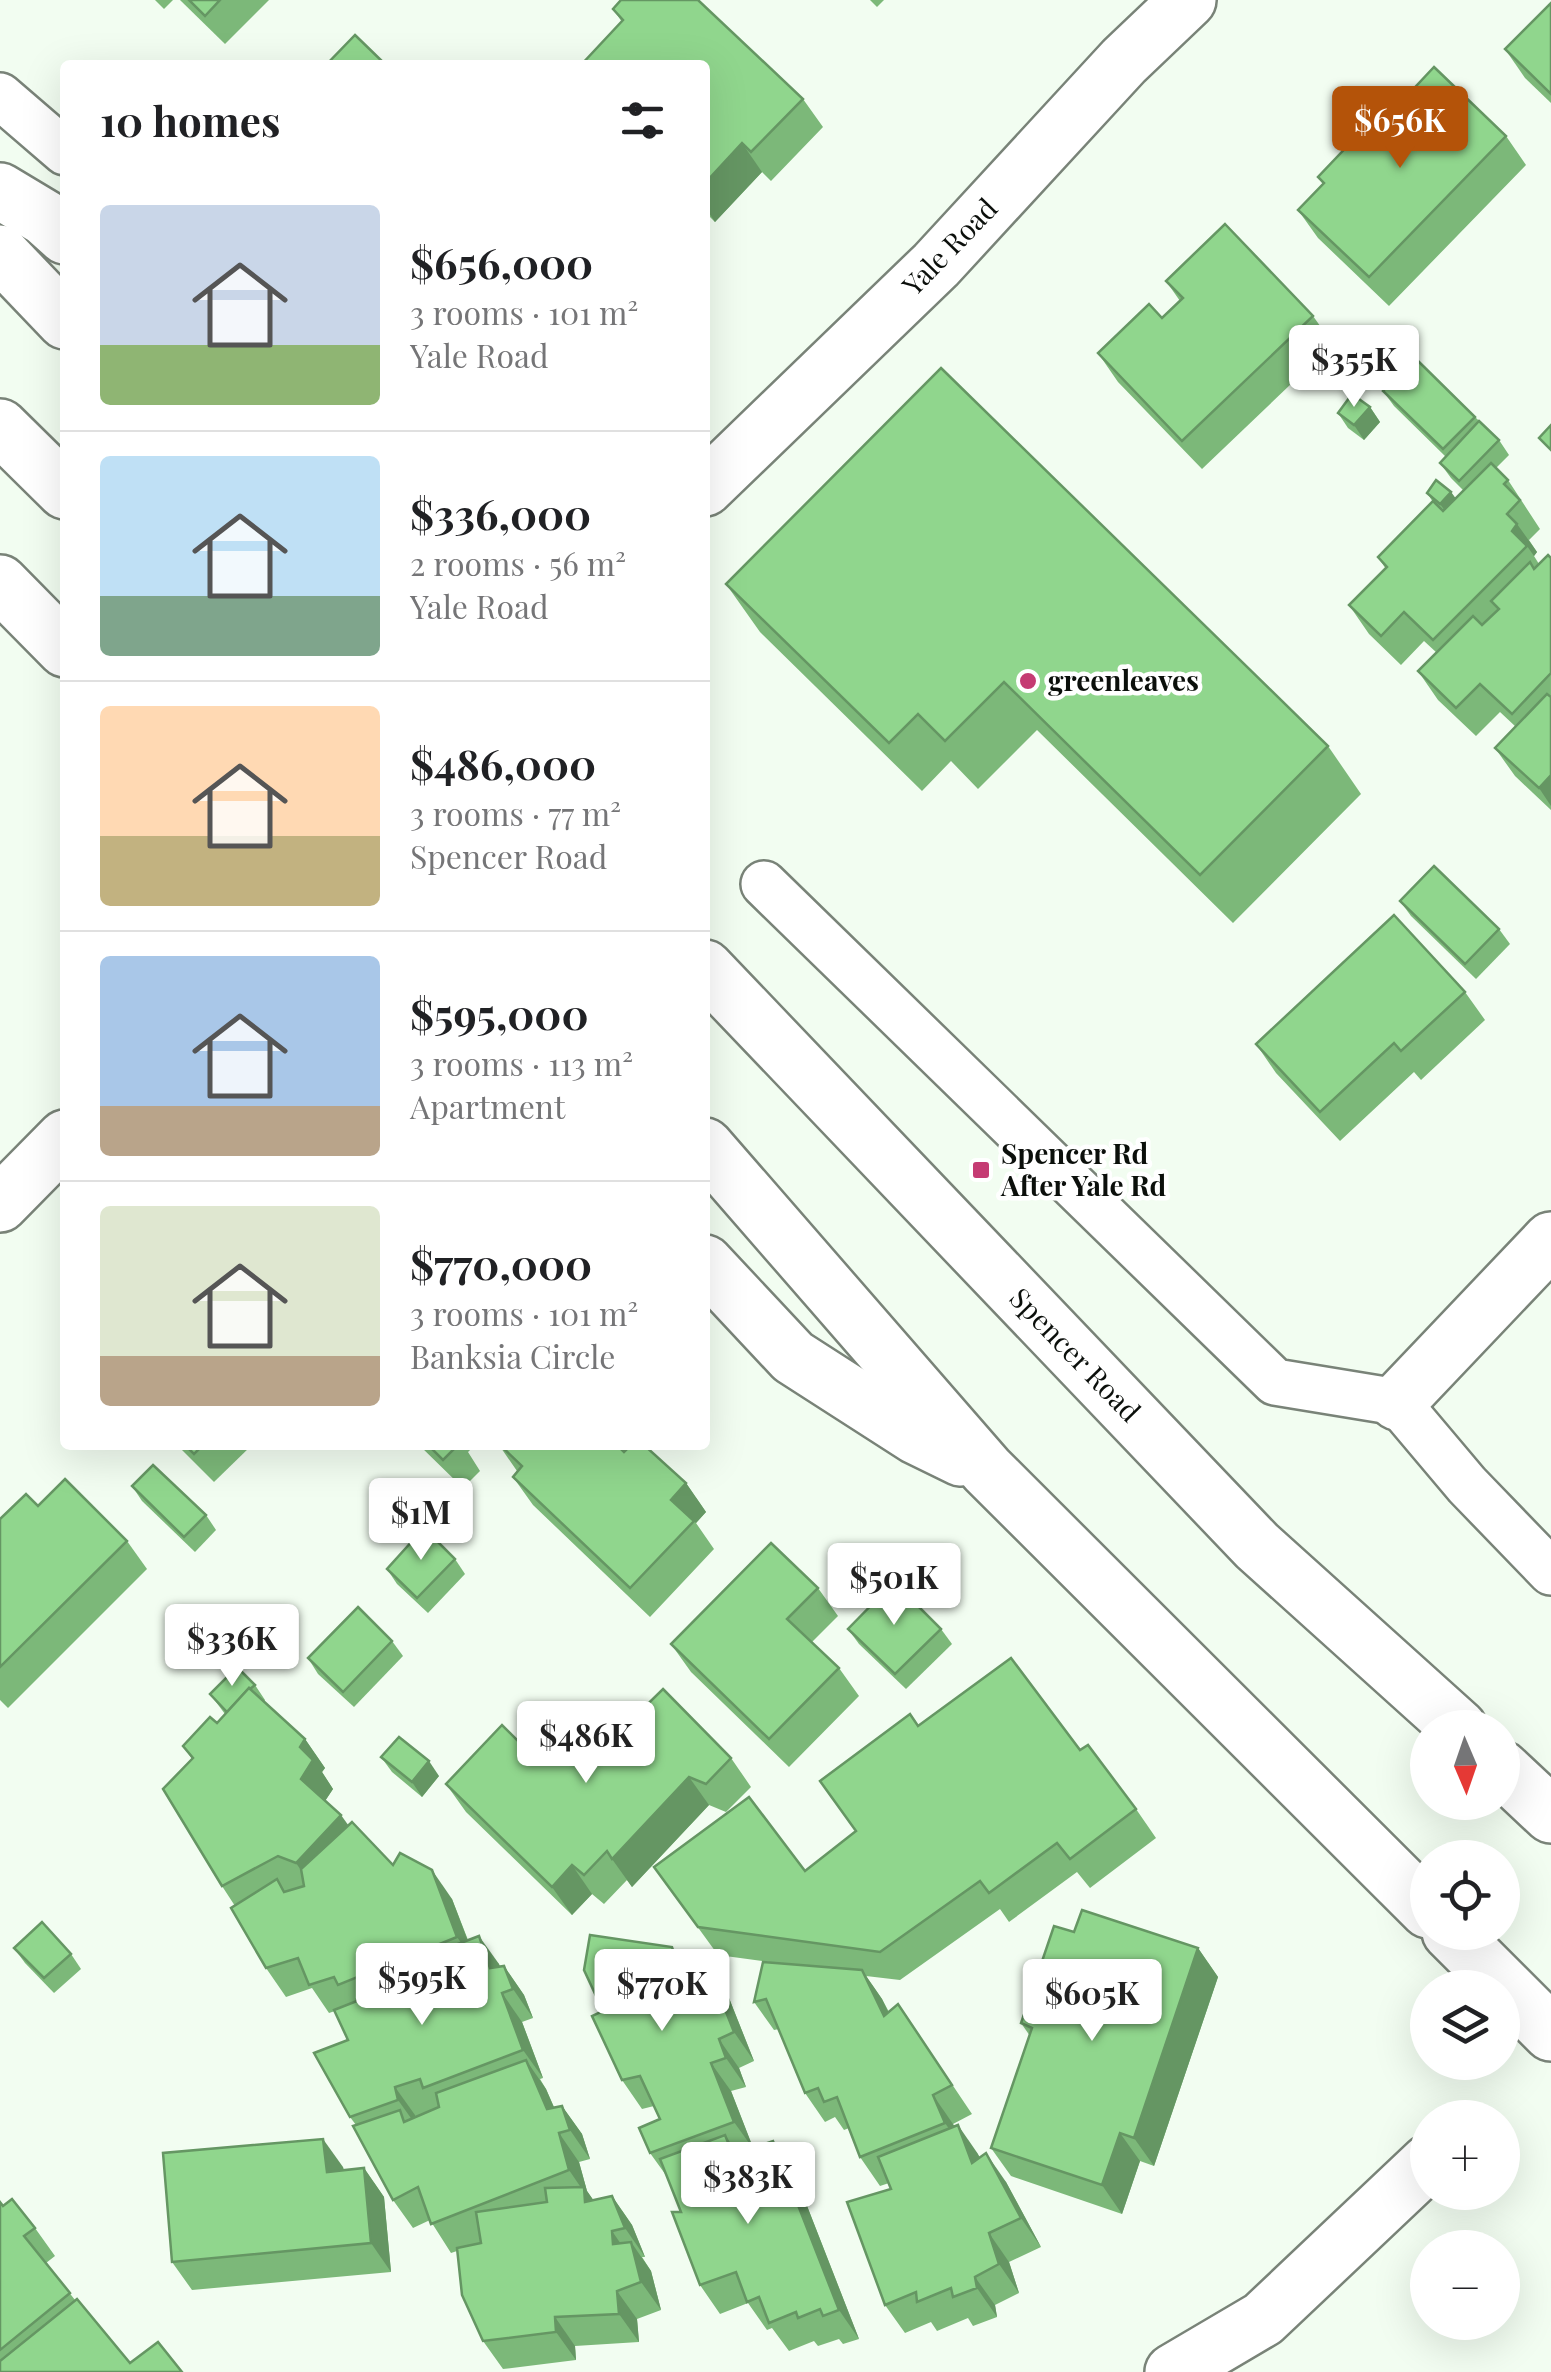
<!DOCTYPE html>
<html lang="en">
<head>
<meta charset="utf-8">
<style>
  :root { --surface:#fff; --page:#f2f2f2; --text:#202124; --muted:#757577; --line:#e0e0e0; --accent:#b45309 }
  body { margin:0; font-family:"Playfair Display",serif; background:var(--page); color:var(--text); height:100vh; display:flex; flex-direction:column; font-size:38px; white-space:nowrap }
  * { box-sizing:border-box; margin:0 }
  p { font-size:32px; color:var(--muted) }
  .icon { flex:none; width:55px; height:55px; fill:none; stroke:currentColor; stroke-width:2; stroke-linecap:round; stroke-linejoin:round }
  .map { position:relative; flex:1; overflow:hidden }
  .side { position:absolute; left:60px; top:60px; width:650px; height:1390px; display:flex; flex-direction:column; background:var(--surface); border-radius:10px; box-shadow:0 10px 40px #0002 }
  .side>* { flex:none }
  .needle { width:65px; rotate:178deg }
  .tools { position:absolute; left:1410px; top:1710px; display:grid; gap:20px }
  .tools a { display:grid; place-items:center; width:110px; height:110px; border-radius:50%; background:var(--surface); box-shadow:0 10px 40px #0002; font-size:50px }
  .price { position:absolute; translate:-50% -85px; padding:0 22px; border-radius:10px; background:#fff; color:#222; font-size:32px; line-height:65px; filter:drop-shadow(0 2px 5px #0008) }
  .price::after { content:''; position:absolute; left:50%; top:60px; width:30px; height:22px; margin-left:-15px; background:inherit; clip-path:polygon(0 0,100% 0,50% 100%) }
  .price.active { background:var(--accent); color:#fff }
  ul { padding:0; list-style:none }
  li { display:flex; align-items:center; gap:30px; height:250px; padding:0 40px }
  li+li { border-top:2px solid var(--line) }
  li span { display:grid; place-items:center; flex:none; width:280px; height:200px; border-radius:10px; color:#555 }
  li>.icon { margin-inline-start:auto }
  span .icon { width:120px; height:120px; fill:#fffc; stroke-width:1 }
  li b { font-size:42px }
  h2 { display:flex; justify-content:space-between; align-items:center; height:120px; padding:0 40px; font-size:42px }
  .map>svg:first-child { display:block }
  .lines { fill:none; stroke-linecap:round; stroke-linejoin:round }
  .lane-casing { stroke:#798378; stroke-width:50 }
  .street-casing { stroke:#798378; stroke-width:60 }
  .primary-casing { stroke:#798378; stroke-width:60 }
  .lane { stroke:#fff; stroke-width:45 }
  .street { stroke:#fff; stroke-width:55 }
  .primary { stroke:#fff; stroke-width:55 }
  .wall { fill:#7cb879 }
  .shaded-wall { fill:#659663 }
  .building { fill:#90d68d; stroke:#659663; stroke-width:2.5 }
  .poi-dot { fill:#c53b73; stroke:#fff; stroke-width:4 }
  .labels { text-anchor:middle; stroke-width:9; stroke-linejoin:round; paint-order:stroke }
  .street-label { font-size:28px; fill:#0b0f0b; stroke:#fff }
  .poi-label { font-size:28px; font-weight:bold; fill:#0b0f0b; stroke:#fff; text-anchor:start }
</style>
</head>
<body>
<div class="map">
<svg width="1551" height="2372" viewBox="0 0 1551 2372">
  <rect width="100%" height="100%" fill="#f2fdf1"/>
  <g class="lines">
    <!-- lane casing -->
    <g class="lane-casing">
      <g id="lane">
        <path d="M0,96L65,152"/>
        <path d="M764,884L1275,1382L1397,1402L1467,1485L1551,1572"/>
      </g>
    </g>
    <!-- street casing -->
    <g class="street-casing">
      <g id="street">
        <path d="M0,583L65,649"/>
        <path d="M1397,1402L1551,1240"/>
        <path d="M1173,2372L1263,2319L1428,2163"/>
      </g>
    </g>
    <!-- primary casing -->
    <g class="primary-casing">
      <g id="primary">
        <path d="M0,191L45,218L65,236"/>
        <path d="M0,253L65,321"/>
        <path d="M0,427L65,491"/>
        <path d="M705,488L936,265L1124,61L1188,0"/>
        <path d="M705,968L1257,1546L1459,1728"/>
        <path d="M705,1146L987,1470L1428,1910"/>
        <path d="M0,1204L65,1138"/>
        <path d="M705,1263L793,1357L916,1436L961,1458"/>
        <path d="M1502,1769L1551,1815"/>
        <path d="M1450,1932L1551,2033"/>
      </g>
    </g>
    <!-- lane -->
    <use href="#lane" class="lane"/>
    <!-- street -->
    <use href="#street" class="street"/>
    <!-- primary -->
    <use href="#primary" class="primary"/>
  </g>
  <!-- wall -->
  <g class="wall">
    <path d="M155,0H173L164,9Z"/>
    <path d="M180,0H269L225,44Z"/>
    <path d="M870,0H884L877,7Z"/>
    <path d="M1551,3V103L1525,78L1505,49Z"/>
    <path d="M613,9L803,99L823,127L771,181L762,172L715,222L705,212V65L622,22Z"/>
    <path d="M1387,117L1506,136L1526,165L1389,306L1318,238L1298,210L1323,184L1318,177Z"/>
    <path d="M1166,281L1313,316L1333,344L1202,469L1118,382L1098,353L1162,318L1180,301Z"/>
    <path d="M1383,391L1475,417L1499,440L1509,455L1496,468L1508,480L1540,529L1529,540L1537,552L1534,556L1539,564L1551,558V810L1515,776L1495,748L1516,727L1500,712L1476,736L1438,700L1418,671L1437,653L1424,641L1401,665L1369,634L1349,605L1386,569L1378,557L1433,502L1427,493L1451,492L1455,498L1463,490L1451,478L1440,463L1446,457L1394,406Z"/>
    <path d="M1370,407L1380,422L1364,440L1348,428L1338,413Z"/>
    <path d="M726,584L1328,746L1361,794L1233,923L1037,730L978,789L951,761L922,791L760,632Z"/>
    <path d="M1400,901L1499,929L1510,944L1476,979L1411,916Z"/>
    <path d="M1465,992L1485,1020L1421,1080L1414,1072L1340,1141L1276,1073L1256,1044Z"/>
    <path d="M177,1445H252L214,1482Z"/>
    <path d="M419,1445H475L468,1452L480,1471L463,1488Z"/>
    <path d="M499,1445L624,1452L686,1483L706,1512L696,1523L714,1549L650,1617L533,1505L513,1477L517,1471Z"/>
    <path d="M132,1486L206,1515L216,1530L195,1552L142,1501Z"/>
    <path d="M38,1506L127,1541L147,1569L8,1708L0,1700V1519Z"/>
    <path d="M455,1559L465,1574L428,1613L397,1584L387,1569Z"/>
    <path d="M818,1588L838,1616L812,1642L839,1668L859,1696L789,1767L691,1672L671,1644Z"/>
    <path d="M848,1629H941L952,1644L906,1689L859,1644Z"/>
    <path d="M392,1641L403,1656L354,1707L318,1674L308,1658Z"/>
    <path d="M255,1685L265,1700L264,1702L305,1739L325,1768L322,1772L333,1789L325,1801L348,1826L393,1865L452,1899L468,1940L499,1964L500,1967L504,1966L524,1995L533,2018L522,2022L543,2078L540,2079L546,2089L554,2107L562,2106L582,2134L590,2159L579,2162L587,2191L593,2200L612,2196L632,2225L645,2257H642L651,2271L661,2310L637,2319L639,2342L575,2346L576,2360L503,2369L483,2341L457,2251L451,2253L430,2220L413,2228L393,2200L356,2125L350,2117L348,2040L335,2011L329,2013L312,1988L286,1997L266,1968L235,1906L222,1886L192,1759L183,1746L217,1723L225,1714L210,1694Z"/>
    <path d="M918,1726L1080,1750L1136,1809L1156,1838L1090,1888L1077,1872L1009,1922L1000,1909L900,1980L866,1976L882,1999L889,2012L898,2004L972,2114L953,2124L955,2127L980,2157L1006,2182L1041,2247L1009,2262L1019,2293L995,2305L997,2317L973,2326L968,2318L937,2331L931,2322L905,2333L885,2305L891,2189L889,2183L880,2186L860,2157L849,2128L844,2130L835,2117L825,2122L805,2093L779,2029L774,2030L754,2002L777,1963L718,1955L654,1867L805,1871L856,1831Z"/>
    <path d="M610,1741L731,1758L751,1787L726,1812L709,1805L632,1887L627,1880L604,1904L592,1894L572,1915L466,1812L446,1784L531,1754H559Z"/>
    <path d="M381,1757L439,1776L422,1797L392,1772Z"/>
    <path d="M1074,1932L1198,1948L1218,1977L1154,2166L1140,2161L1122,2214L1011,2176L991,2148L1030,2036L1021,2023Z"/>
    <path d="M14,1948L71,1954L81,1969L54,1993L25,1963Z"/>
    <path d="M685,1967L725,1988L754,2061L739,2068L746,2087L731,2091L753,2148L793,2170L859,2339L843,2344L839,2339L818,2346L814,2341L789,2351L772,2328L767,2330L748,2303L720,2314L700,2285L681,2212L668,2178L650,2153L660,2119L654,2106L642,2109L622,2080Z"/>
    <path d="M343,2167L344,2170L364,2168L384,2197L391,2272L192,2290L172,2262Z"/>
    <path d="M0,2202L3,2206L35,2228L55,2256L46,2263L75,2300L130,2363L0,2372Z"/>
  </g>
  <!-- shaded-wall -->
  <g class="shaded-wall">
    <path d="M742,143L762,172L715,222L705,207V183Z"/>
    <path d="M1370,407L1380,422L1364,440L1354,425Z"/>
    <path d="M1451,492L1462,507L1451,519L1440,504Z"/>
    <path d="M1517,524L1537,552L1534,556L1527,546L1512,531Z"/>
    <path d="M1551,775V806L1539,788Z"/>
    <path d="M686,1483L706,1512L696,1523L671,1500Z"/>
    <path d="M305,1739L325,1768L322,1772L333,1789L321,1807L301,1779L300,1747Z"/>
    <path d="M429,1761L439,1776L422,1797L412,1782Z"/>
    <path d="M689,1777L709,1805L632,1887L612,1859Z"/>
    <path d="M341,1815L361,1843L316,1892L296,1863Z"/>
    <path d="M572,1865L592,1894L572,1915L552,1887Z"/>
    <path d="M432,1870L452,1899L477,1965L457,1937Z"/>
    <path d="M479,1936L499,1964L508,1991L490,1968Z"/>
    <path d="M672,1947L692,1976L679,1969Z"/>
    <path d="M1198,1948L1218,1977L1154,2166L1134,2138Z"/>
    <path d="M705,1959L725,1988L754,2061L734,2032Z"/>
    <path d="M504,1966L524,1995L533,2018L513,1989Z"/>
    <path d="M862,1970L882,1999L904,2045L884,2016Z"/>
    <path d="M502,1993L522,2022L543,2078L523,2050Z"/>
    <path d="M719,2039L739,2068L746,2087L726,2058Z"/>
    <path d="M526,2060L546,2089L564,2131L547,2109Z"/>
    <path d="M711,2063L731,2091L754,2150L734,2122Z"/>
    <path d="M395,2087L415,2115L418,2128L398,2100Z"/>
    <path d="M933,2095L953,2124L965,2152L945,2123Z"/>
    <path d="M562,2106L582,2134L590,2159L570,2130Z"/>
    <path d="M958,2125L978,2154L992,2191L972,2163Z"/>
    <path d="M559,2133L579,2162L587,2191L604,2215L585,2202L584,2192L569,2170Z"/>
    <path d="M1120,2133L1140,2161L1122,2214L1102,2185Z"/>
    <path d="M725,2135L745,2164L733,2155Z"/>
    <path d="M323,2139L343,2167L347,2201L327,2172Z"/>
    <path d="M773,2141L793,2170L859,2339L839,2310Z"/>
    <path d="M986,2153L1006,2182L1041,2247L1021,2218Z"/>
    <path d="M364,2168L384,2197L391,2272L371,2243Z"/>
    <path d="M612,2196L632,2225L645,2257L625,2228Z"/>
    <path d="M612,2231L632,2260L613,2244Z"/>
    <path d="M989,2233L1009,2262L1019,2293L999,2264Z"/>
    <path d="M631,2242L651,2271L661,2310L641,2282Z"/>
    <path d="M975,2277L995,2305L997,2317L977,2288Z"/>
    <path d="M617,2291L637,2319L639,2342L619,2314Z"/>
    <path d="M555,2317L575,2346L576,2360L556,2332Z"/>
  </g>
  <!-- building -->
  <g class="building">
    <path d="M189,0H220L205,16Z"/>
    <path d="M621,0H698L803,99L751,152L742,143L705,183V65H581L623,20L613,9Z"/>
    <path d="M1551,3V94L1505,49Z"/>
    <path d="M355,35L386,65H326Z"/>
    <path d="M1434,67L1506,136L1369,277L1298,210L1324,183L1318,177L1380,112L1387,117Z"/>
    <path d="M1225,224L1313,316L1182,441L1098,353L1149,304L1162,318L1183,298L1166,281Z"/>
    <path d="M1415,358L1475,417L1443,449L1383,391Z"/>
    <path d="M941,368L1328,746L1200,875L1004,682L945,741L918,714L889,743L726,584Z"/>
    <path d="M1352,394L1370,407L1354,425L1338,413Z"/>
    <path d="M1479,421L1499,440L1459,481L1440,463Z"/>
    <path d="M1551,425V450L1539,438Z"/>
    <path d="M1491,463L1508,480L1504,484L1520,500L1507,514L1517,524L1512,531L1527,546L1433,640L1404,612L1381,636L1349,605L1387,567L1378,557L1433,501L1443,511Z"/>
    <path d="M1436,480L1451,492L1440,504L1427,493Z"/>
    <path d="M1548,555L1551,558V673L1512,714L1480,684L1456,708L1418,671L1473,616L1482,625L1499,609L1491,601L1530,562L1534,569Z"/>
    <path d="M1547,694L1551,697V775L1539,788L1495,748Z"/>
    <path d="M1434,866L1499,929L1465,964L1400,901Z"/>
    <path d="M1394,915L1465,992L1401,1051L1394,1043L1320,1112L1256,1044Z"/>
    <path d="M185,1445H203L194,1454Z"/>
    <path d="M428,1445H458L443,1460Z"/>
    <path d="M500,1445H617L624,1452L631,1445H644L686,1483L671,1500L694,1521L630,1588L513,1477L522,1466Z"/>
    <path d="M153,1465L206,1515L184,1537L132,1486Z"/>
    <path d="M65,1479L127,1541L0,1667V1519L26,1494L38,1506Z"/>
    <path d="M424,1528L455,1559L417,1598L387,1569Z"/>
    <path d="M771,1543L818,1588L787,1619L839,1668L769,1739L671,1644Z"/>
    <path d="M894,1582L941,1629L895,1674L848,1629Z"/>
    <path d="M358,1607L392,1641L343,1692L308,1658Z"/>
    <path d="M1011,1658L1080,1750L1088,1745L1136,1809L1070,1859L1057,1843L989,1893L980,1881L880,1952L698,1927L654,1867L749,1797L805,1871L856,1831L820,1781L910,1714L918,1726Z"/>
    <path d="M237,1667L255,1685L250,1689L249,1688L227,1712L210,1694Z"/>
    <path d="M249,1688L305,1739L300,1747L313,1760L301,1779L341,1815L296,1863L278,1856L222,1886L163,1789L193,1758L183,1746L210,1717L217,1723Z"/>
    <path d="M663,1689L731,1758L706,1784L689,1777L612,1859L607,1851L584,1875L572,1865L552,1887L446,1784L502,1725L531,1754L541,1743L559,1754L592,1722L610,1741Z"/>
    <path d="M399,1737L429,1761L412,1782L381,1757Z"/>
    <path d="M352,1822L393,1865L400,1853L432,1870L457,1937L338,1985L334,1977L309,1985L298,1958L266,1968L231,1908L277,1879L284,1892L304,1886L301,1869Z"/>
    <path d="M1082,1910L1198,1948L1134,2138L1120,2133L1102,2185L991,2148L1032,2028L1021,2023L1054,1926L1074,1932Z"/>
    <path d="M42,1922L71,1954L44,1978L14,1948Z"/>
    <path d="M590,1935L672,1947L679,1969L705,1959L734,2032L719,2039L726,2058L711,2063L734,2122L650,2153L639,2128L660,2119L640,2076L622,2080L592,2016L603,2011L584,1970Z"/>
    <path d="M479,1936L490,1968L504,1966L513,1989L502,1993L523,2050L423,2088L420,2079L395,2087L398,2100L350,2117L314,2053L348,2040L334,2010L367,1997L362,1987L410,1969L408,1963Z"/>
    <path d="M763,1962L862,1970L884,2016L898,2004L952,2085L933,2095L945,2123L860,2157L837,2097L824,2102L818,2088L805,2093L766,1999L754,2002Z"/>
    <path d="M526,2060L547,2109L562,2106L570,2130L559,2133L569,2170L431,2224L418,2187L393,2200L353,2126L400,2110L404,2122L439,2107L436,2093Z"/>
    <path d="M958,2125L972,2163L986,2153L1021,2218L989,2233L999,2264L975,2277L977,2288L953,2297L951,2288L917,2302L916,2292L885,2305L847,2202L891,2189L878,2157Z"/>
    <path d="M725,2135L733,2155L773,2141L839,2310L823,2316L820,2309L798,2318L796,2312L769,2323L759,2297L747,2302L736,2272L700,2285L672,2212H681L660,2159Z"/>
    <path d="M323,2139L327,2172L364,2168L371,2243L172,2262L163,2153Z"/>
    <path d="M584,2187L585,2202L612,2196L625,2228L612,2231L613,2244L631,2242L641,2282L617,2291L619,2314L555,2317L556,2332L483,2341L462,2295L457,2248L481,2243L476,2212L547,2202L545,2188Z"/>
    <path d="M12,2199L35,2228L24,2236L70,2293L0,2350V2202L3,2206Z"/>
    <path d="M77,2299L130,2363L158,2342L182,2372H0V2361Z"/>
  </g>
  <!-- markers -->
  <g class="poi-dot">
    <circle cx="1028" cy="681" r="10"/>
    <rect x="971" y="1160" width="20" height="20" rx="5"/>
  </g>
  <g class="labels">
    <!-- street labels -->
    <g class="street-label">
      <text transform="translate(950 247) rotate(-46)" y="10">Yale Road</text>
      <text transform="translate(1075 1355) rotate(46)" y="10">Spencer Road</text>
    </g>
    <!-- poi labels -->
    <g class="poi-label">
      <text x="1048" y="691">greenleaves</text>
      <text x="1001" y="1164">Spencer Rd<tspan x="1001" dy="32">After Yale Rd</tspan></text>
    </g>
  </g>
</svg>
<div class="tools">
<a><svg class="needle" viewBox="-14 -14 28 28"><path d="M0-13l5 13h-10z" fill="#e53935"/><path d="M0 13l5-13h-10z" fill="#757577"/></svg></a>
<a><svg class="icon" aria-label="locate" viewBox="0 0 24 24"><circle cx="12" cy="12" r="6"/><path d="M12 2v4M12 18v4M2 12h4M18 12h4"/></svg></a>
<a><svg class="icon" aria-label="layers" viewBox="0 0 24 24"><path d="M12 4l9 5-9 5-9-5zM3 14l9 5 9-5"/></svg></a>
<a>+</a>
<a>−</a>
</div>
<b class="price active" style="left:1400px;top:171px">$656K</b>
<b class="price" style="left:1354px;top:410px">$355K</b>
<b class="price" style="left:421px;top:1563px">$1M</b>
<b class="price" style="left:894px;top:1628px">$501K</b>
<b class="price" style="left:232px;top:1689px">$336K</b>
<b class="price" style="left:586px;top:1786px">$486K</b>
<b class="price" style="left:422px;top:2028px">$595K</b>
<b class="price" style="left:662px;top:2034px">$770K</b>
<b class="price" style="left:1092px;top:2044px">$605K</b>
<b class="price" style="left:748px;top:2227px">$383K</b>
<section class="side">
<h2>10 homes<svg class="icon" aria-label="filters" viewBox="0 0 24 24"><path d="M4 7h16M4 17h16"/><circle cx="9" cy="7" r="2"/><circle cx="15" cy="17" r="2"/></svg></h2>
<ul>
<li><span style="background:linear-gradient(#c9d6e8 70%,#8fb573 0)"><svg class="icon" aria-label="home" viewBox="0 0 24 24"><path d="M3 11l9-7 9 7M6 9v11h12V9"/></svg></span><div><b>$656,000</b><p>3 rooms · 101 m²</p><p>Yale Road</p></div></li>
<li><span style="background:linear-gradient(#bfe0f5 70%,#7fa58c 0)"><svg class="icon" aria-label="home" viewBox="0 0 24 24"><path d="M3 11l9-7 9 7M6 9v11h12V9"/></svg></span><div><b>$336,000</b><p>2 rooms · 56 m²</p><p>Yale Road</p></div></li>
<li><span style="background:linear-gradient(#ffd9b3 65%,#c2b280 0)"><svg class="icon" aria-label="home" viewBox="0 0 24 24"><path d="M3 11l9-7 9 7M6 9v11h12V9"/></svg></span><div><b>$486,000</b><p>3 rooms · 77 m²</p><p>Spencer Road</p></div></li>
<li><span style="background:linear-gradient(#a9c7e8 75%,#b9a48a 0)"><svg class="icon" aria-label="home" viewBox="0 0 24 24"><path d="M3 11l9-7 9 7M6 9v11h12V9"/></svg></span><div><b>$595,000</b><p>3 rooms · 113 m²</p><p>Apartment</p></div></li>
<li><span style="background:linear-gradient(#dfe7d0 75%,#b9a48a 0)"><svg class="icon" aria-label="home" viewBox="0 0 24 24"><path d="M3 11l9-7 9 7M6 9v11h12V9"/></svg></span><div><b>$770,000</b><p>3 rooms · 101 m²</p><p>Banksia Circle</p></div></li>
</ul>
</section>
</div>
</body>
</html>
